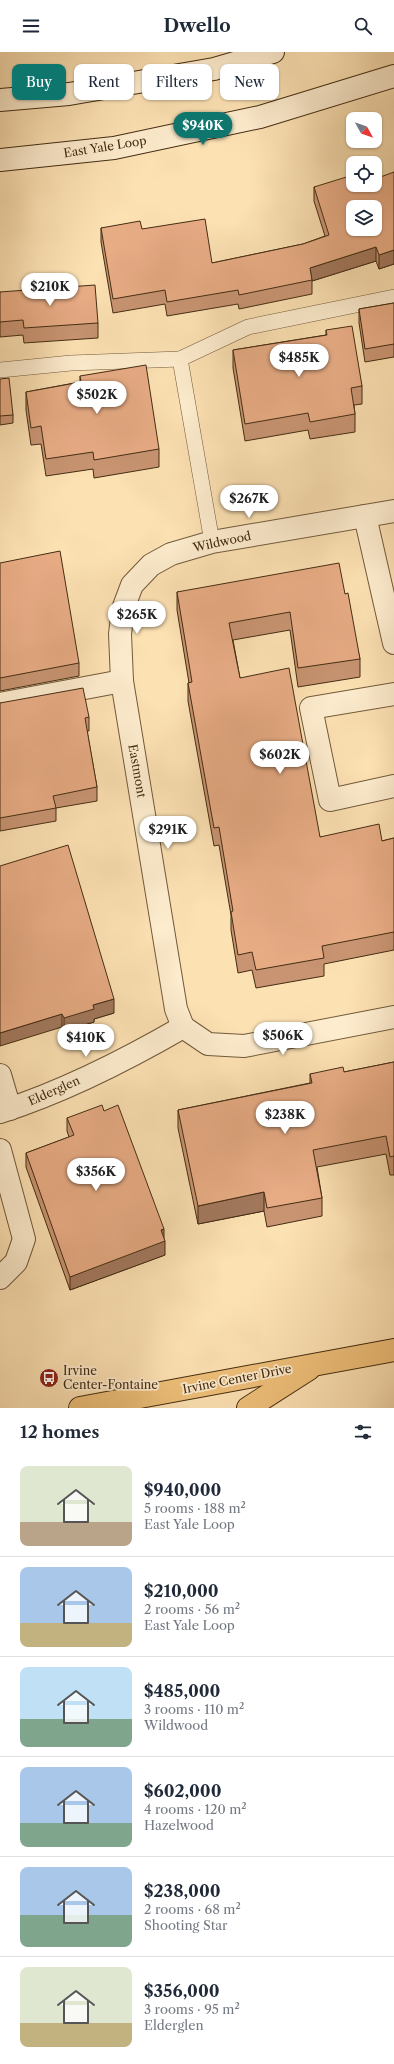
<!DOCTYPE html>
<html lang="en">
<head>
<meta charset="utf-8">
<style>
  :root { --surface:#fff; --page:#f2f2f3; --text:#1f2937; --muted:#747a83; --line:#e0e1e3; --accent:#0f766e }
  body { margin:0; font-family:"Libre Caslon Text",serif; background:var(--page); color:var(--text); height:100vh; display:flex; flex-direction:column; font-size:15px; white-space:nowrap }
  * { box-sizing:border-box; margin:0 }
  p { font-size:13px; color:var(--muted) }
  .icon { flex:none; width:22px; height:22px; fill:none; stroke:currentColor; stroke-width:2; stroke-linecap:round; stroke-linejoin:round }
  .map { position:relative; height:1356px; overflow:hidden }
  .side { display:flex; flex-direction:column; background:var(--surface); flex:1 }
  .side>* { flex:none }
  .hud { position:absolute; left:12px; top:12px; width:370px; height:36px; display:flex; gap:8px }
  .needle { width:26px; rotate:130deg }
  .fabs { position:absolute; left:346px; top:60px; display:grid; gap:8px }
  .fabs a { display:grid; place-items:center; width:36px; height:36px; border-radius:8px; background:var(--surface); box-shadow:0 1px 3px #0004; font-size:20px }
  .price { position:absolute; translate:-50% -34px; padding:0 9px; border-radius:14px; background:#fff; color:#222; font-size:13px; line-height:26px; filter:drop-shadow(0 1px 2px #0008) }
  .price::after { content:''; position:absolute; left:50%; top:24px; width:12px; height:9px; margin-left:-6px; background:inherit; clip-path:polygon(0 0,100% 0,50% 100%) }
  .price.active { background:var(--accent); color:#fff }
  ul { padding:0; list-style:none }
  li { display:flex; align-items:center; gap:12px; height:100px; padding:0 20px }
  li+li { border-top:1px solid var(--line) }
  li span { display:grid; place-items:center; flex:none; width:112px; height:80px; border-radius:8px; color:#555 }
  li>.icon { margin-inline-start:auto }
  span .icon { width:48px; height:48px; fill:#fffc; stroke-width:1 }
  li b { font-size:17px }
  h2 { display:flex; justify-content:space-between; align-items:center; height:48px; padding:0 20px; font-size:17px }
  .chip { padding:0 14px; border-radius:8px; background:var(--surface); box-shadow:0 1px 3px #0004; font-size:14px; line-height:36px }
  .chip.active { background:var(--accent); color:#fff }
  header { display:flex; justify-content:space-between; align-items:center; height:52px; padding:0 20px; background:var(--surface); font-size:18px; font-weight:700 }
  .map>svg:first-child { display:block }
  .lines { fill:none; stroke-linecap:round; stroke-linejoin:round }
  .service-casing { stroke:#725a3b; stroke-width:16 }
  .minor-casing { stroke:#725a3b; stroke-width:24 }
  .secondary-casing { stroke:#442d13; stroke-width:24 }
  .primary-casing { stroke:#442d13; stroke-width:24 }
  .service { stroke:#fdecce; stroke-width:15 }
  .minor { stroke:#fdecce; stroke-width:22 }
  .secondary { stroke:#fdecce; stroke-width:22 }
  .primary { stroke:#eec07a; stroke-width:22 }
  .wall { fill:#c89472; stroke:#442d13 }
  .shaded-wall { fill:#a2785d; stroke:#442d13 }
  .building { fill:#e8ac85; stroke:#442d13; fill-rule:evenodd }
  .labels { text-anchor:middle; stroke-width:3.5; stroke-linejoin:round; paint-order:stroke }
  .street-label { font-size:12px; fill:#442d13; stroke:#fdecce }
  .poi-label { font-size:12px; fill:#442d13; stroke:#fdecce; text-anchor:start }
</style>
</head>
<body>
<header><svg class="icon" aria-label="menu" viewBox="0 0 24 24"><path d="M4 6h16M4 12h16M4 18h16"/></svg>Dwello<svg class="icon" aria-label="search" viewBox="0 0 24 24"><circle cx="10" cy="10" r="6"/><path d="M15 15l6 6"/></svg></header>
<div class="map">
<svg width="394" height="1356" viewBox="0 0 394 1356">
  <rect width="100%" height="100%" fill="#fce1b3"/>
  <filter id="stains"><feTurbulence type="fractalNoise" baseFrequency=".005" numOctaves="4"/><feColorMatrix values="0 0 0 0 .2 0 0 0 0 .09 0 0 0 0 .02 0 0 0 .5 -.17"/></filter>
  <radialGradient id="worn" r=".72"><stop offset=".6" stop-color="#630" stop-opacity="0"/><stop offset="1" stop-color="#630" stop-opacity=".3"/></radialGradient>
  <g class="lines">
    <!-- service casing -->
    <g class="service-casing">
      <g id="service">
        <path d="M0,318L71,311L180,307"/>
        <path d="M212,490L180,307L248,275L394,245"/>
      </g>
    </g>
    <!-- minor casing -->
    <g class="minor-casing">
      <g id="minor">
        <path d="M365,464L394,591"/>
        <path d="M394,642L311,656L330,748L394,734"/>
        <path d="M0,652L122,629"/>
        <path d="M183,975L176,957L122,629L120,582L123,557L132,533L151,513L171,502L212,490L394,459"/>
        <path d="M183,975L208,992L244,994L394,965"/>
        <path d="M0,1023L10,1057"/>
        <path d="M0,1060C63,1040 126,1008 183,975"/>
        <path d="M0,1098L24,1187L16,1210L0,1226"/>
      </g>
    </g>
    <!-- secondary casing -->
    <g class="secondary-casing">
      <g id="secondary">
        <path d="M0,48L69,42L214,17L273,0"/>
        <path d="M0,108L114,96L260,65L394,24"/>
      </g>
    </g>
    <!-- primary casing -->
    <g class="primary-casing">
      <g id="primary">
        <path d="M80,1356L394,1298"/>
        <path d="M248,1356L309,1317"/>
      </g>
    </g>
    <!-- service -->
    <use href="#service" class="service"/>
    <!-- minor -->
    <use href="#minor" class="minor"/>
    <!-- secondary -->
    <use href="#secondary" class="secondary"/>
    <!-- primary -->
    <use href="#primary" class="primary"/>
  </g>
  <!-- wall -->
  <g class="wall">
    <path d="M394,120V212L379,217L376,209L312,229V242L239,257L238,252L167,264L165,252L113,261L101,190V176L142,177L212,211L303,192L325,184L314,149V135L353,133H375Z"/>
    <path d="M0,240L98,271V286L24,291L23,283L0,285Z"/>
    <path d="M394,251V305L365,310L359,271V257Z"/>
    <path d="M326,278L362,334V352L354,353L355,362V380L310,387L308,378L245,389L233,316V298L326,283Z"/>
    <path d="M80,324L159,397V415L94,426L93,417L46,424L41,392L31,393L26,358V340L80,330Z"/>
    <path d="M0,327L13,363V371L0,373Z"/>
    <path d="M0,511L79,611V624L0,639Z"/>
    <path d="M177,540L345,542L360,607V625L298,635L290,578L233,588L240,626L320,785L382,789L394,786V898L324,912V924L256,936L252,918L238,921L231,878V863L219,793L214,794L188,649V631H189L177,558Z"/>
    <path d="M0,651L89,665V679H87L97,735V749L56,756V769L0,779Z"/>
    <path d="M0,814L114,961L94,967V970L64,979Z"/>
    <path d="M394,1010V1123H390L386,1102L317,1115L322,1146V1164L267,1175L264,1159L198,1172L178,1076V1058L310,1031V1022L344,1020Z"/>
    <path d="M104,1059L165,1203L70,1238L26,1115V1101L69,1085L67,1079V1066Z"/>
  </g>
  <!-- shaded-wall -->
  <g class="shaded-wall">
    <path d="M376,195V209L312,229L310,216Z"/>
    <path d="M394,198V212L379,217V203Z"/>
    <path d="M114,947V961L94,967V970L64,979V966L93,953Z"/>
    <path d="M62,962V975L0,994V981Z"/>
    <path d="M264,1140V1159L198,1172V1154Z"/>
    <path d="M164,1177V1190L165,1189V1203L70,1238V1225Z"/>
  </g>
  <!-- building -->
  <g class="building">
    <path d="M394,120V198L379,203L376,195L310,216L312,228L239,243L238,238L167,250L165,238L113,247L101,176L140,169L142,177L205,167L212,211L303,192L329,183L314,135L353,123V133H375V127ZM353,155H375V177H353Z"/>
    <path d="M95,233L98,271L24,276L23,268L0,270V240Z"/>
    <path d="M394,251V292L365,297L359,257Z"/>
    <path d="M352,274L362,334L351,336L355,362L310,370L308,361L245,372L233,298L327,283L326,278Z"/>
    <path d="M146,313L159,397L94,408L93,400L46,407L41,374L31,376L26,340L81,330L80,324Z"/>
    <path d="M9,326L13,363L0,364V327Z"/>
    <path d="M60,499L79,611L0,626V511Z"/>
    <path d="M339,511L345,542L348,541L360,607L298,616L290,560L229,571L240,626L289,616L320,785L379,772L382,789L394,786V880L322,894L324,906L256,918L252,900L238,903L231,860L233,859L219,775L214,776L188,631L192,630L177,540Z"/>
    <path d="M83,636L89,665L85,666L97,735L53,744L56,756L0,766V651Z"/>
    <path d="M68,793L114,947L93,953L94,957L64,966L62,962L0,981V814Z"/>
    <path d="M394,1010V1104L390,1105L386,1084L313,1098L322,1146L267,1156L264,1140L198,1154L178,1058L312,1031L310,1022L343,1015L344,1020Z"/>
    <path d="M102,1053L104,1059L118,1053L164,1177L161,1178L165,1189L70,1225L26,1101L74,1083L67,1066Z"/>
  </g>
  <!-- icons -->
  <defs>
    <g id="bus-disc" transform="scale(1)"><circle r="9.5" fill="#8f2418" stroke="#fdecce"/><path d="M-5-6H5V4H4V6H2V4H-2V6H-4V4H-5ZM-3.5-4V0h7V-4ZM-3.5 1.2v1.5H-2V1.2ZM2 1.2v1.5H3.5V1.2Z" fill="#fff"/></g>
  </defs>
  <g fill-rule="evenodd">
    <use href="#bus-disc" x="49" y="1326"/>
  </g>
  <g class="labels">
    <!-- street labels -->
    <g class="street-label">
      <text transform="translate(105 95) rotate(-9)" y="4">East Yale Loop</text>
      <text transform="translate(222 490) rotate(-12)" y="4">Wildwood</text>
      <text transform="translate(137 719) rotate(80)" y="4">Eastmont</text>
      <text transform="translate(54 1039) rotate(-24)" y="4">Elderglen</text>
      <text transform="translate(237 1327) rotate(-11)" y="4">Irvine Center Drive</text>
    </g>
    <!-- poi labels -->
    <g class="poi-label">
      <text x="63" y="1323">Irvine<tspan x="63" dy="14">Center-Fontaine</tspan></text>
    </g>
  </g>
  <rect width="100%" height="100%" filter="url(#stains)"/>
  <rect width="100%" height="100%" fill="url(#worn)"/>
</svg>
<div class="fabs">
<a><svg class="needle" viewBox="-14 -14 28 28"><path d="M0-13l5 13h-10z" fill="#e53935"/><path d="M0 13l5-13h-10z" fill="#747a83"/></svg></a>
<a><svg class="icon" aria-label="locate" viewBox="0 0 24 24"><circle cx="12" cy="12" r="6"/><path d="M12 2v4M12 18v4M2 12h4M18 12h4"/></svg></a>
<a><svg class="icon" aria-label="layers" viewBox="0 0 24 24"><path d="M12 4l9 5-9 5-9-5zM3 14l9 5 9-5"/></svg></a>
</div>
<b class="price active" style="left:203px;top:94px">$940K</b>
<b class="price" style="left:50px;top:255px">$210K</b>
<b class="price" style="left:299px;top:326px">$485K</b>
<b class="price" style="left:97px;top:363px">$502K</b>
<b class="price" style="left:249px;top:467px">$267K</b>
<b class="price" style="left:137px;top:583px">$265K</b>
<b class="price" style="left:280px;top:723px">$602K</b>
<b class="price" style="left:168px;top:798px">$291K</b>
<b class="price" style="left:283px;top:1004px">$506K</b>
<b class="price" style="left:86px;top:1006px">$410K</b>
<b class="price" style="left:285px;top:1083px">$238K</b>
<b class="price" style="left:96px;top:1140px">$356K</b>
<div class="hud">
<a class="chip active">Buy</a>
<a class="chip">Rent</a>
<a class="chip">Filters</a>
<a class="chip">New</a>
</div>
</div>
<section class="side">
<h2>12 homes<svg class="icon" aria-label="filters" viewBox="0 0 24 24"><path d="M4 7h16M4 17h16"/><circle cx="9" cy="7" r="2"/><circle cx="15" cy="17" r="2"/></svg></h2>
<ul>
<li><span style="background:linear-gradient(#dfe7d0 70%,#b9a48a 0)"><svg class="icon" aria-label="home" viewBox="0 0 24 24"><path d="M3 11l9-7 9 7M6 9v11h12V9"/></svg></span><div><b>$940,000</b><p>5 rooms · 188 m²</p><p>East Yale Loop</p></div></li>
<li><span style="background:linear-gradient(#a9c7e8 70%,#c2b280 0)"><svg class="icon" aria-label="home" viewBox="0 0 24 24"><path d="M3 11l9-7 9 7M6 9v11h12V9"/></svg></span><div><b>$210,000</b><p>2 rooms · 56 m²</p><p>East Yale Loop</p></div></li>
<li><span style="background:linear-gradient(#bfe0f5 65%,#7fa58c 0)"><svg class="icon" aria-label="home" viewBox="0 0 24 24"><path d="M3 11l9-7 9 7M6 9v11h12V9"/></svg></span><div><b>$485,000</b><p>3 rooms · 110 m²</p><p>Wildwood</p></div></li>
<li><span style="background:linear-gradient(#a9c7e8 70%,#7fa58c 0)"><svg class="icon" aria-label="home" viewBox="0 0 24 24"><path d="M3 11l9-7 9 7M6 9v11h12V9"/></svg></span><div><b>$602,000</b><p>4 rooms · 120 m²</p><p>Hazelwood</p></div></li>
<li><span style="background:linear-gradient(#a9c7e8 60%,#7fa58c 0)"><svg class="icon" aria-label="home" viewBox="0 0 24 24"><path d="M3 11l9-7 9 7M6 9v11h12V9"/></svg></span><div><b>$238,000</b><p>2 rooms · 68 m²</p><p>Shooting Star</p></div></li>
<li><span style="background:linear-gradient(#dfe7d0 70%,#c2b280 0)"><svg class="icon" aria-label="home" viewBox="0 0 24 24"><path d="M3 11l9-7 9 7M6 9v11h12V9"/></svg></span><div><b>$356,000</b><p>3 rooms · 95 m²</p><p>Elderglen</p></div></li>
</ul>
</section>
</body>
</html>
